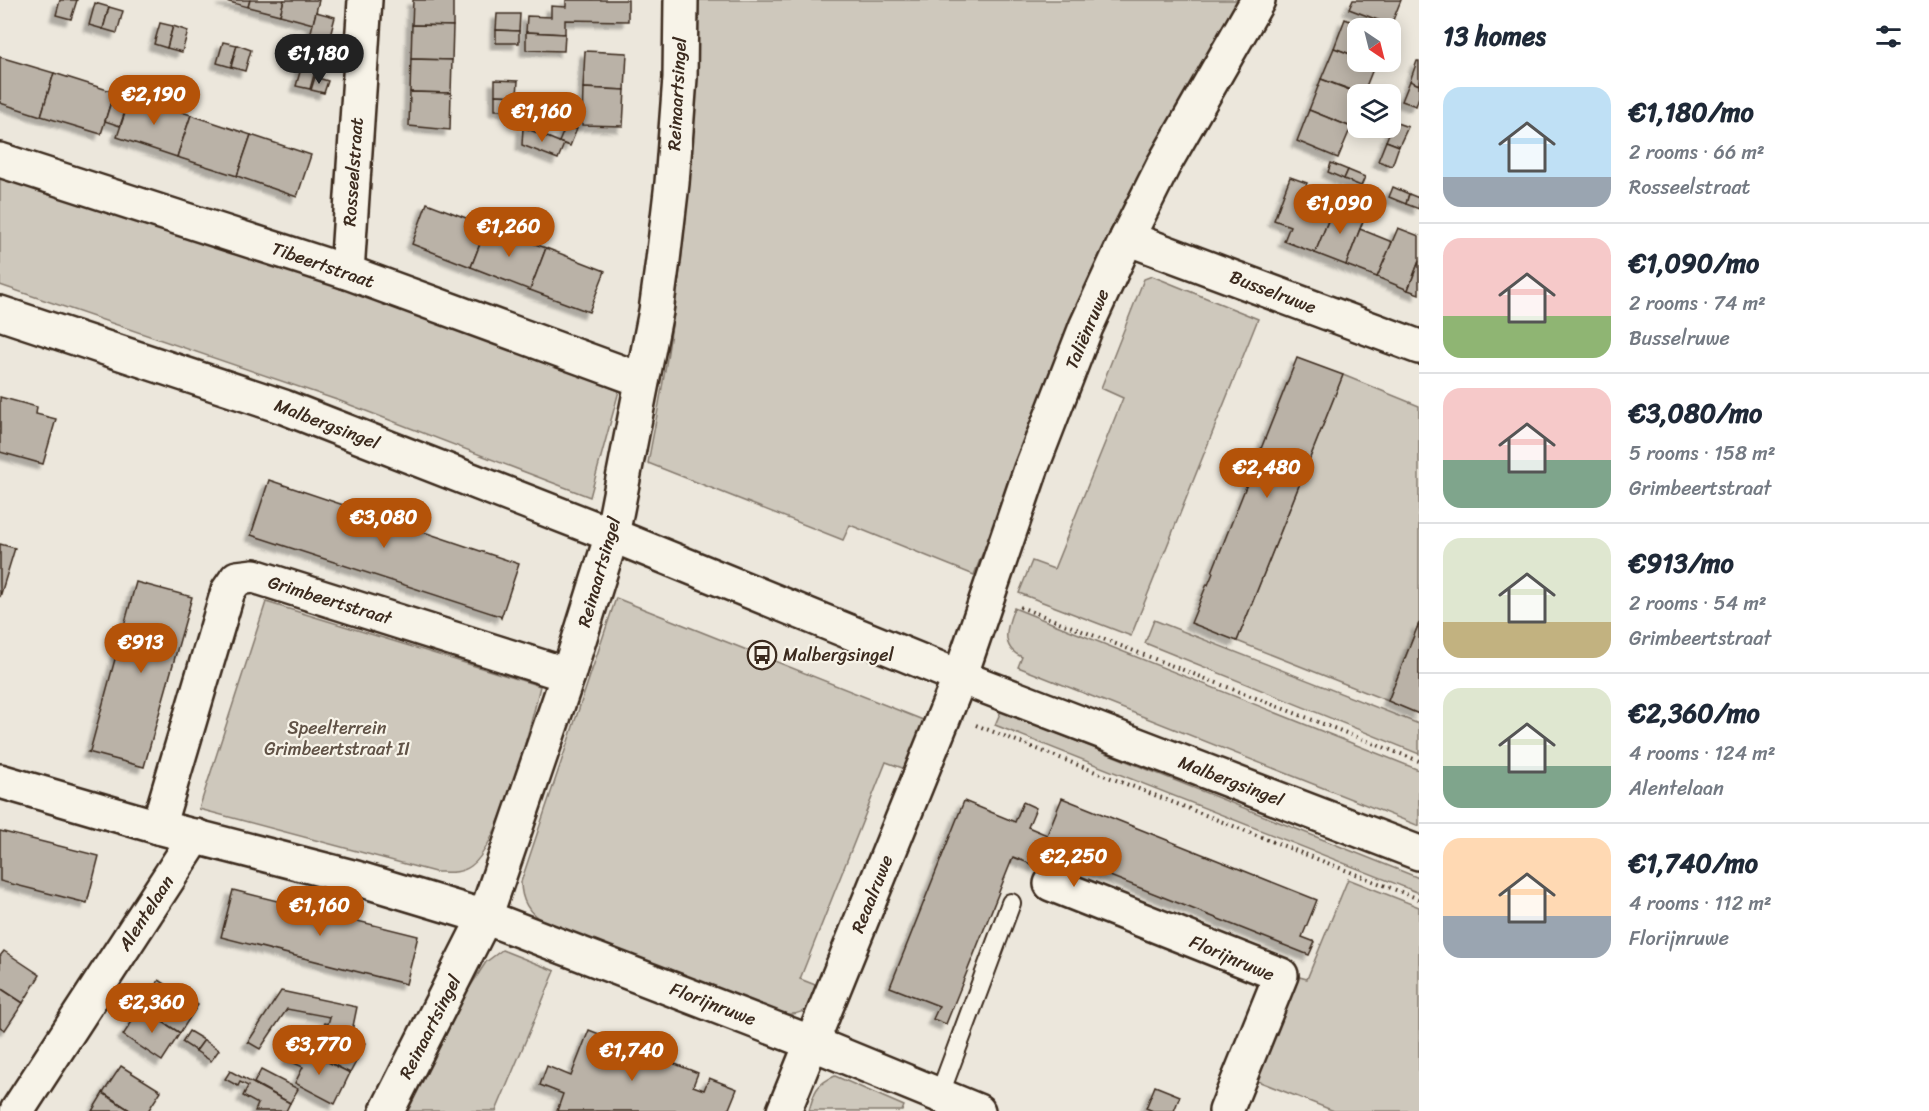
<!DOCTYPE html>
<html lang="en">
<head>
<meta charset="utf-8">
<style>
  :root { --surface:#fff; --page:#f6f6f7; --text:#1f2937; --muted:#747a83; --line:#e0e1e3; --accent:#b45309 }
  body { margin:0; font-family:Sriracha,sans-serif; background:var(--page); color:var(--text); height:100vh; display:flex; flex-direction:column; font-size:22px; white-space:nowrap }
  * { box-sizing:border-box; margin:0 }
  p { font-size:20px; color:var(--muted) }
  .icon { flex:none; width:33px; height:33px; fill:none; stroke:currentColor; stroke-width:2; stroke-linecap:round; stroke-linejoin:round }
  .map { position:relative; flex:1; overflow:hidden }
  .sheet { display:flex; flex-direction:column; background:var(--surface); width:510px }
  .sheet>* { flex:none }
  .needle { width:39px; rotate:145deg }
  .controls { position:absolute; left:1347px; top:18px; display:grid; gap:12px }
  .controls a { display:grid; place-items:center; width:54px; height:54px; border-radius:12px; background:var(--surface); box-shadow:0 3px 15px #0003; font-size:30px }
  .price { position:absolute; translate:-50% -51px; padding:0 14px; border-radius:21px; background:var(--accent); color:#fff; font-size:20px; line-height:39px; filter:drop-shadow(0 2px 3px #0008) }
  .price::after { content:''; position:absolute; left:50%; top:36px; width:18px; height:14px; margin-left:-9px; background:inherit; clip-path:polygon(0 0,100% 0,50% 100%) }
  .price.selected { background:#222; color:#fff }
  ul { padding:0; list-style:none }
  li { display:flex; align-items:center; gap:18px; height:150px; padding:0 24px }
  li+li { border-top:2px solid var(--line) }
  li span { display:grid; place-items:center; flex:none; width:168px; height:120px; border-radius:18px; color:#555 }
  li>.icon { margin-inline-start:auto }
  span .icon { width:72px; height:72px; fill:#fffc; stroke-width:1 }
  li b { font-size:26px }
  h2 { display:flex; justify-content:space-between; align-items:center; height:72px; padding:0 24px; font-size:26px }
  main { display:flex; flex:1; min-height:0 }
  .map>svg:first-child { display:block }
  .green { fill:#cec8bc; stroke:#84796d; stroke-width:1.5 }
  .building { fill:#bab2a7; stroke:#3b2a1e; stroke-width:1.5; filter:url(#shadow) }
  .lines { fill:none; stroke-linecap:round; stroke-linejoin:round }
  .lane-casing { stroke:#3b2a1e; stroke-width:22 }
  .street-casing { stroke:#3b2a1e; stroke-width:38 }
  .secondary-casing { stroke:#3b2a1e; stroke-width:38 }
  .path { stroke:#3b2a1e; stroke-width:4; stroke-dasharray:1.5 4.5; stroke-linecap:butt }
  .lane { stroke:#f7f3e8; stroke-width:18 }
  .street { stroke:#f7f3e8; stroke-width:33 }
  .secondary { stroke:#f7f3e8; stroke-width:33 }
  .labels { text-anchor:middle; stroke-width:4.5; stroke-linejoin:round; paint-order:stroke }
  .street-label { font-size:18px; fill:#3b2a1e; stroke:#f7f3e8 }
  .poi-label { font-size:18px; fill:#3b2a1e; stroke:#f7f3e8; text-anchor:start }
  .park-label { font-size:18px; fill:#605246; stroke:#f7f3e8 }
</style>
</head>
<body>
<main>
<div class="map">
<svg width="1419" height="1111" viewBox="0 0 1419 1111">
  <defs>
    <filter id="shadow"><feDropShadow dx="-5.5" dy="5.5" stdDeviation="1.5" flood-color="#0004"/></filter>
  </defs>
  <rect width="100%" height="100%" fill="#ece7dc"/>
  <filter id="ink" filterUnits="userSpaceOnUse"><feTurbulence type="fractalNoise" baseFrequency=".0167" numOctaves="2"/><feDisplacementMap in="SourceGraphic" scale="12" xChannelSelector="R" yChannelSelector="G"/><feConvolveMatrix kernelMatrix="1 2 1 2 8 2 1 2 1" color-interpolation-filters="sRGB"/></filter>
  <g filter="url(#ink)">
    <!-- green -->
    <g class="green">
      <path d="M696,0H1239L1127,198L1062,350L974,575L850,525L843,540L648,463C656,419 665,376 671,332C689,223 695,111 696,0Z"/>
      <path d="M0,167L441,321L619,391L590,497L340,401L0,285Z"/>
      <path d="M1152,276L1258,319L1131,636L1019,593L1032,561L1054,569L1123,398L1101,388L1144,279Z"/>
      <path d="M1343,375L1419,406V623L1388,701L1237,641Z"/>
      <path d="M616,598L928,722L908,770L886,762L800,979L823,988C820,993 817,1000 813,1004C794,1024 768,1010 747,1002L544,922C528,913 521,900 521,882Z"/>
      <path d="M266,602L540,686C532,722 499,847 471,866C460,874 448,872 435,872L199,809Z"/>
      <path d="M1014,608L1419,770V826L1018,667L1022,657C999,647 1007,626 1014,608Z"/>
      <path d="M1154,620L1419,724V754L1145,643Z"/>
      <path d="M1001,711L1419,878V893L995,725Z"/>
      <path d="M1348,879L1419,907V1111H1334L1250,1078L1292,975L1307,979Z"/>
      <path d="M502,950L555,971L496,1111H408L468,990L486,962Z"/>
      <path d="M835,1076L904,1106L902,1111H809C814,1092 816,1084 835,1076Z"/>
    </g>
    <!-- building -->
    <g class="building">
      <path d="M60,0H77L71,19L56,15Z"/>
      <path d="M222,0H250L248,7Z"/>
      <path d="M250,0H284L280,15L248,7Z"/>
      <path d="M284,0H319L313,24L280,15Z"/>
      <path d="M413,0H453V26L412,25Z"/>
      <path d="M566,0H628V21L565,20V34L526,32L527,16L551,17V6L566,7Z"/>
      <path d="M1353,0H1401L1391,25L1349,9Z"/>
      <path d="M95,3L109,7L103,29L89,25Z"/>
      <path d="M109,7L123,11L117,33L103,29Z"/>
      <path d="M316,12L335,17L324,60L305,55Z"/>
      <path d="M497,14H520L519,31L496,30Z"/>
      <path d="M1345,19L1368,28H1358V57L1334,48Z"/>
      <path d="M160,23L173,26L167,48L154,44Z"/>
      <path d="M412,25L453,26L452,60L411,59Z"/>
      <path d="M173,26L188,31L182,52L167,48Z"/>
      <path d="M496,30L519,31V43H496Z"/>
      <path d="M526,32L565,34L564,51L526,50Z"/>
      <path d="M223,42L237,45L231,67L217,63Z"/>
      <path d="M237,45L251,50L245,71L231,67Z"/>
      <path d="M1334,48L1358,57V62H1368L1375,64L1363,94L1321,79Z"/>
      <path d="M585,51L627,53L625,90L583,88Z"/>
      <path d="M0,57L54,73L41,116L0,103Z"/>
      <path d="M411,59L452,60L451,93L410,92Z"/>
      <path d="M1417,61H1419V85L1410,81Z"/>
      <path d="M302,65L316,68L310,89L296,86Z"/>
      <path d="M54,73L114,92L101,134L41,116Z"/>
      <path d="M315,77L328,81L324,93L311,90Z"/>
      <path d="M1321,79L1360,94H1358V109L1351,127L1309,110Z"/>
      <path d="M495,80L518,81L517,96L495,95Z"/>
      <path d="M1410,81L1419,85V97L1416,106L1402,101Z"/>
      <path d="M583,88L625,90L623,126L582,125Z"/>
      <path d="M114,92L130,97L120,126L105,121Z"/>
      <path d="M410,92L451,93L450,130L409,126Z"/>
      <path d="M131,95L191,115L177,157L117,137Z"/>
      <path d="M495,95L517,96V110H495Z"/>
      <path d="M1309,110L1351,127L1338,158L1297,141Z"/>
      <path d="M191,115L251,135L237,176L177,157Z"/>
      <path d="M1394,122L1408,127L1399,146L1386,141Z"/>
      <path d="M523,127L564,144L558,159L522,145Z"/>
      <path d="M565,128L577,129L570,146L559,142Z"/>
      <path d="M251,135L311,155L297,197L237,176Z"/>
      <path d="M1386,141L1399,146L1392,166L1378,161Z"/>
      <path d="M1331,163L1348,170L1344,179L1328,172Z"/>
      <path d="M1348,170L1365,177L1361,186L1344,179Z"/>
      <path d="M1290,177L1307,183L1304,191L1335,204L1315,253L1284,241L1290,226L1274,220Z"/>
      <path d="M1393,187L1409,194L1406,204L1389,197Z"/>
      <path d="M1409,194L1419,198V209L1406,204Z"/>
      <path d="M427,203L487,226L471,267L412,244Z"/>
      <path d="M1335,204L1365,216L1346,265L1315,253Z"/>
      <path d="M487,226L546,248L530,290L471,267Z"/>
      <path d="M1398,228L1419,236V261L1408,290L1377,277Z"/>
      <path d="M1360,229L1392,242L1377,277L1346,265Z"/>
      <path d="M546,248L605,271L589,312L530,290Z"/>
      <path d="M1419,261V294L1408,290Z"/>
      <path d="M1297,358L1343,375L1237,641L1191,623L1207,584L1208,585L1213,573L1212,572Z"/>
      <path d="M0,397L37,407L36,414L56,419L43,464L0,452Z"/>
      <path d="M269,480L519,564L501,618L500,616L251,535Z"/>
      <path d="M0,544L15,548L0,597Z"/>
      <path d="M136,582L192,597L144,767L88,752L90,751Z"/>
      <path d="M1419,623V714L1388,701Z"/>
      <path d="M1062,798L1317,900L1302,937L1315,942L1309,955L1042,849L1036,866L1013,857L946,1024L933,1019L939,1006L890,987L964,801L1015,822L1023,802L1036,808L1028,827L1047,835Z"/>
      <path d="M0,831L99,856L87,903L0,881Z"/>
      <path d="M233,890L418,936L406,984L221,937Z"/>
      <path d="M4,951L40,975L23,1003L0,988V956Z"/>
      <path d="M159,980L198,1005L180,1033L141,1008Z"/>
      <path d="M0,988L23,1003L5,1030L0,1027Z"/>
      <path d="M281,991L357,1007L351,1036L366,1043L350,1073L310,1053L325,1023L328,1024L330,1017L287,1009L260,1049L248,1042Z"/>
      <path d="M141,1008L180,1033L162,1061L123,1035Z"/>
      <path d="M589,1030L698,1073L693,1086L704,1090L709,1078L737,1089L728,1111H557L563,1094L540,1085L547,1066L571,1076Z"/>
      <path d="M189,1031L204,1040L196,1051L182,1042Z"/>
      <path d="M204,1040L219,1050L211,1061L196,1051Z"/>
      <path d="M294,1048L309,1055L310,1053L350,1073L335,1104L295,1083L303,1067L287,1060Z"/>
      <path d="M121,1066L161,1091L148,1111H131L103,1093Z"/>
      <path d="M261,1070L298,1089L290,1103L254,1083Z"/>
      <path d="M230,1071L290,1103L286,1111H255L258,1104L243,1096L248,1086L240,1082L238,1086L225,1079Z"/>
      <path d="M1155,1086L1180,1096L1174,1111H1153L1146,1108Z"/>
      <path d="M103,1093L131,1111H92Z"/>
    </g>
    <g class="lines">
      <!-- lane casing -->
      <g class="lane-casing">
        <path id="lane" d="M939,1096L1011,903"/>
      </g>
      <!-- street casing -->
      <g class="street-casing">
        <g id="street">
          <path d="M0,160L347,272L642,380"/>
          <path d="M1127,238L1419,347"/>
          <path d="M347,272L365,0"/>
          <path d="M0,781L158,827L356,878L485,917L812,1043L978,1111"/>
          <path d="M158,827L228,591L237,578L254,576L568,675"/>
          <path d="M1051,884L1281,975L1226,1111"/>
          <path d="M17,1111L196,836"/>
          <path d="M387,1111L485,917L568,675L612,535L656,311L663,260L672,183L680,78L681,0"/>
          <path d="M784,1111L960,677L1031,469L1086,327L1127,238L1163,166L1258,0"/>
        </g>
      </g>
      <!-- secondary casing -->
      <g class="secondary-casing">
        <path id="secondary" d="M0,313L284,407L612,535L960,677L1419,853"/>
      </g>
      <!-- path -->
      <g class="path">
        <path d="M1020,607L1419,761"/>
        <path d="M976,725L1419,899"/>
      </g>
      <!-- lane -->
      <use href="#lane" class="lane"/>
      <!-- street -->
      <use href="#street" class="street"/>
      <!-- secondary -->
      <use href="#secondary" class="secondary"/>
    </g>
  </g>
  <!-- icons -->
  <defs>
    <g id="bus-ring" transform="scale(1.5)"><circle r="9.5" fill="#f7f3e8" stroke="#3b2a1e" stroke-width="1.5"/><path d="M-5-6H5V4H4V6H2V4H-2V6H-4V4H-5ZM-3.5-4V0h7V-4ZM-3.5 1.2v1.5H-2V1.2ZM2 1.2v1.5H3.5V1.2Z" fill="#3b2a1e"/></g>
  </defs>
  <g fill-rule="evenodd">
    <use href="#bus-ring" x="762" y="655"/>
  </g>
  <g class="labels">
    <!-- street labels -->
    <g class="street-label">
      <text transform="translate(677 94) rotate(-87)" y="6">Reinaartsingel</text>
      <text transform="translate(353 172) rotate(-86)" y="6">Rosseelstraat</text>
      <text transform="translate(323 265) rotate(19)" y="6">Tibeertstraat</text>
      <text transform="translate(1273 292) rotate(21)" y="6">Busselruwe</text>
      <text transform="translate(1087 329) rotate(-67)" y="6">Taliënruwe</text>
      <text transform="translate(327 424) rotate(21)" y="6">Malbergsingel</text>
      <text transform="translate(599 572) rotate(-74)" y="6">Reinaartsingel</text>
      <text transform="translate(330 600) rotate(17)" y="6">Grimbeertstraat</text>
      <text transform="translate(1231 781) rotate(21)" y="6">Malbergsingel</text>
      <text transform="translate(872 894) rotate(-68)" y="6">Reaalruwe</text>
      <text transform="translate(146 913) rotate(-57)" y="6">Alentelaan</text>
      <text transform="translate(1232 958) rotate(23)" y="6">Florijnruwe</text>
      <text transform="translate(713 1004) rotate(21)" y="6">Florijnruwe</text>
      <text transform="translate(430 1027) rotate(-63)" y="6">Reinaartsingel</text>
    </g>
    <!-- poi labels -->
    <g class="poi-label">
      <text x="783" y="661">Malbergsingel</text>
    </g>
    <!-- park labels -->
    <g class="park-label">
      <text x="337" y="734">Speelterrein<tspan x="337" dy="21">Grimbeertstraat II</tspan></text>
    </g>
  </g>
</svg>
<div class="controls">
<a><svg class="needle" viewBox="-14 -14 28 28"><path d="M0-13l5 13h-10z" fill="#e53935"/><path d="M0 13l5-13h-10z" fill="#747a83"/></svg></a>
<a><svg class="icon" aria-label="layers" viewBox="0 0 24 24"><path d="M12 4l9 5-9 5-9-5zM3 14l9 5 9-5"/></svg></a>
</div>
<b class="price selected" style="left:319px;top:85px">€1,180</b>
<b class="price" style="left:154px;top:126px">€2,190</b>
<b class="price" style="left:542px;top:143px">€1,160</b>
<b class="price" style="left:1340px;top:235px">€1,090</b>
<b class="price" style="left:509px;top:258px">€1,260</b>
<b class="price" style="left:1267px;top:499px">€2,480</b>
<b class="price" style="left:384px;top:549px">€3,080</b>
<b class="price" style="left:141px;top:674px">€913</b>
<b class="price" style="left:1074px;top:888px">€2,250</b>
<b class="price" style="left:320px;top:937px">€1,160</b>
<b class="price" style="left:152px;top:1034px">€2,360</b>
<b class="price" style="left:319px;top:1076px">€3,770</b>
<b class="price" style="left:632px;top:1082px">€1,740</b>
</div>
<section class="sheet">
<h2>13 homes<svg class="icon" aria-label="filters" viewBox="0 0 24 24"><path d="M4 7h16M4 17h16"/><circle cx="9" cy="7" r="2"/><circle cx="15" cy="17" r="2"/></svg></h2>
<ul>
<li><span style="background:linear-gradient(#bfe0f5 75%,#9aa5b1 0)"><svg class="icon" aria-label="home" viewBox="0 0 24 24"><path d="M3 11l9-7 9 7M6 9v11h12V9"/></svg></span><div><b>€1,180/mo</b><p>2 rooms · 66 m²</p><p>Rosseelstraat</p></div></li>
<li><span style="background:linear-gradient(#f6c9c9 65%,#8fb573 0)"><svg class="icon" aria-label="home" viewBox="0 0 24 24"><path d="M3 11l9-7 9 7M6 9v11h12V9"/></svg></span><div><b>€1,090/mo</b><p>2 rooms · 74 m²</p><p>Busselruwe</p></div></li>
<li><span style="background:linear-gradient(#f6c9c9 60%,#7fa58c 0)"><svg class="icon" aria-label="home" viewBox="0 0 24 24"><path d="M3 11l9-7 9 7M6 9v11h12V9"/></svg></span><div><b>€3,080/mo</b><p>5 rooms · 158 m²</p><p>Grimbeertstraat</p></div></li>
<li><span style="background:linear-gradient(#dfe7d0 70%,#c2b280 0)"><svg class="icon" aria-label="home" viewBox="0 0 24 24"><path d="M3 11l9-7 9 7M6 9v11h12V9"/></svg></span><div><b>€913/mo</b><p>2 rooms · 54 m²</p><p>Grimbeertstraat</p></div></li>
<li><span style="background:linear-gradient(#dfe7d0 65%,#7fa58c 0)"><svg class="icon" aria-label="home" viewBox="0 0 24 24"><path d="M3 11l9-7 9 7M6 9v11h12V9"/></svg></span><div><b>€2,360/mo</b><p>4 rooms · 124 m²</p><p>Alentelaan</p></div></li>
<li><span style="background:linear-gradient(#ffd9b3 65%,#9aa5b1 0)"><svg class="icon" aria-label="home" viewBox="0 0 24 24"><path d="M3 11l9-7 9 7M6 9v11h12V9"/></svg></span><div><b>€1,740/mo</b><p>4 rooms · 112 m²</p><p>Florijnruwe</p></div></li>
</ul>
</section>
</main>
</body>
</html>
